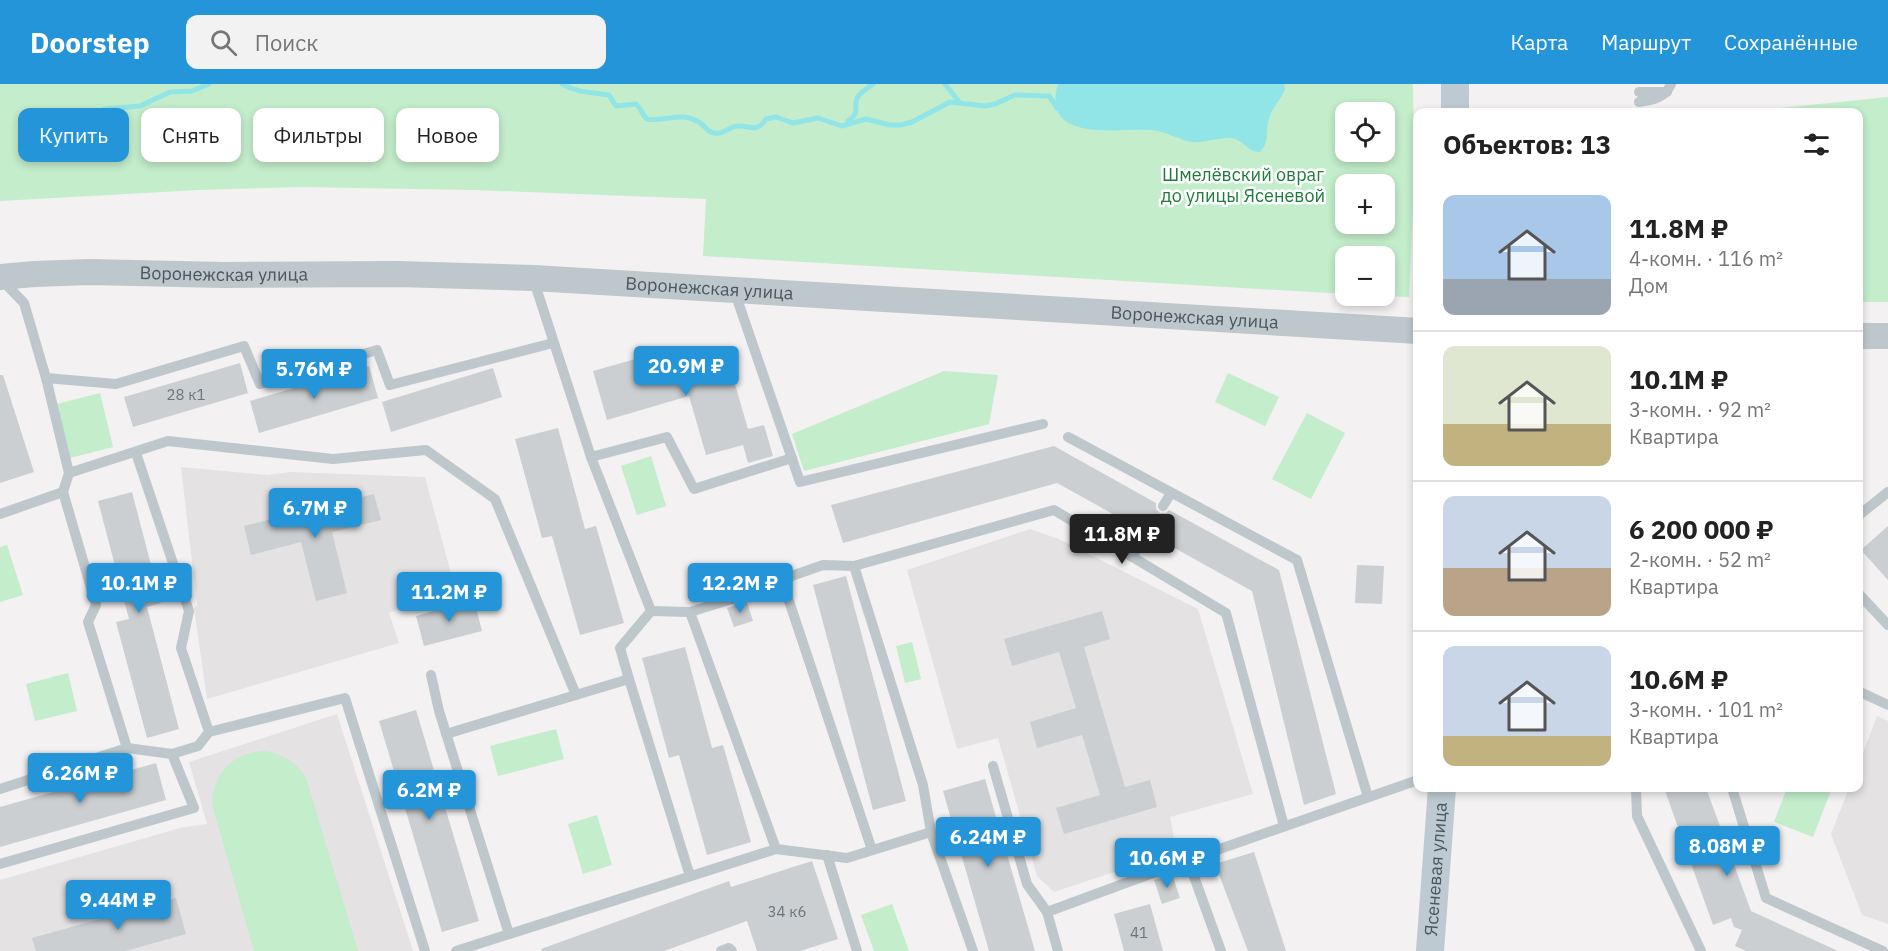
<!DOCTYPE html>
<html lang="ru">
<head>
<meta charset="utf-8">
<style>
  :root { --surface:#fff; --page:#f2f2f2; --text:#222; --muted:#767676; --line:#e0e0e0; --accent:#2595d9 }
  body { margin:0; font-family:"IBM Plex Sans",sans-serif; background:var(--page); color:var(--text); height:100vh; display:flex; flex-direction:column; font-size:22px; white-space:nowrap }
  * { box-sizing:border-box; margin:0 }
  p { font-size:20px; color:var(--muted) }
  .icon { flex:none; width:33px; height:33px; fill:none; stroke:currentColor; stroke-width:2; stroke-linecap:round; stroke-linejoin:round }
  .map { position:relative; flex:1; overflow:hidden }
  .sheet { position:absolute; left:1413px; top:24px; width:450px; height:684px; display:flex; flex-direction:column; background:var(--surface); border-radius:12px; box-shadow:0 3px 9px #0003 }
  .sheet>* { flex:none }
  .guide { position:absolute; left:18px; top:24px; width:570px; height:54px; display:flex; gap:12px }
  .fabs { position:absolute; left:1335px; top:18px; display:grid; gap:12px }
  .fabs a { display:grid; place-items:center; width:60px; height:60px; border-radius:12px; background:var(--surface); box-shadow:0 3px 9px #0003; font-size:30px }
  .price { position:absolute; translate:-50% -51px; padding:0 14px; border-radius:6px; background:var(--accent); color:#fff; font-size:20px; line-height:39px; filter:drop-shadow(0 2px 3px #0008) }
  .price::after { content:''; position:absolute; left:50%; top:36px; width:18px; height:14px; margin-left:-9px; background:inherit; clip-path:polygon(0 0,100% 0,50% 100%) }
  .price.on { background:#222; color:#fff }
  ul { padding:0; list-style:none }
  li { display:flex; align-items:center; gap:18px; height:150px; padding:0 30px }
  li+li { border-top:2px solid var(--line) }
  li span { display:grid; place-items:center; flex:none; width:168px; height:120px; border-radius:12px; color:#555 }
  li>.icon { margin-inline-start:auto }
  span .icon { width:72px; height:72px; fill:#fffc; stroke-width:1 }
  li b { font-size:26px }
  h2 { display:flex; justify-content:space-between; align-items:center; height:72px; padding:0 30px; font-size:26px }
  .pill { padding:0 21px; border-radius:12px; background:var(--surface); box-shadow:0 3px 9px #0003; font-size:21px; line-height:54px }
  .pill.on { background:var(--accent); color:#fff }
  header { display:flex; align-items:center; gap:36px; box-sizing:border-box; height:84px; padding:0 30px; background:var(--accent); color:#fff }
  header strong { font-size:28px }
  nav { display:flex; gap:33px; margin-inline-start:auto; font-size:21px }
  .search { width:420px; height:54px; background:var(--page); display:flex; align-items:center; gap:15px; box-sizing:border-box; padding:0 21px; border-radius:12px; color:var(--muted); font-size:22px }
  .map>svg:first-child { display:block }
  .education { fill:#e4e2e2 }
  .green { fill:#c3edcb; fill-rule:evenodd }
  .water { fill:#92e5e7 }
  .lines { fill:none; stroke-linecap:round; stroke-linejoin:round }
  .stream { stroke:#92e5e7; stroke-width:5 }
  .building { fill:#cbcfd2 }
  .service { stroke:#bdc7cc; stroke-width:10 }
  .tertiary { stroke:#bdc7cc; stroke-width:26 }
  .secondary { stroke:#becad1; stroke-width:28 }
  .labels { text-anchor:middle; stroke-width:5; stroke-linejoin:round; paint-order:stroke }
  .number-label { font-size:15px; fill:#6a757a }
  .park-label { font-size:18px; fill:#1d7b3b; stroke:#fff }
  .street-label { font-size:18px; fill:#4a575d; stroke:#fff }
</style>
</head>
<body>
<header>
<strong>Doorstep</strong>
<div class="search"><svg class="icon" aria-label="search" viewBox="0 0 24 24"><circle cx="10" cy="10" r="6"/><path d="M15 15l6 6"/></svg>Поиск</div>
<nav><a>Карта</a><a>Маршрут</a><a>Сохранённые</a></nav>
</header>
<div class="map">
<svg width="1888" height="867" viewBox="0 0 1888 867">
  <rect width="100%" height="100%" fill="#f3f1f1"/>
  <!-- education -->
  <g class="education">
    <path d="M181,383L268,391L290,388L425,393L456,508L389,529L399,559L207,615L194,524L197,521Z"/>
    <path d="M1030,445L1059,455L1198,525L1253,710L1170,733L1176,764L1153,775L1054,808L1037,792L998,654L957,665L907,486Z"/>
    <path d="M337,630L413,867H0V796L180,744L207,740L189,678Z"/>
    <path d="M1877,632L1888,637V840L1862,831L1831,750L1849,704H1858L1859,679Z"/>
  </g>
  <!-- green -->
  <g class="green">
    <path d="M0,0H1413L1414,102L1409,213L1377,212H1384V172H1346L1345,210L703,172L706,115L473,106L301,103L198,106L0,117ZM1346,28H1384V68H1346ZM1346,100H1384V140H1346Z"/>
    <path d="M1888,13V218H1859L1858,28H1771L1770,25Z"/>
    <path d="M944,287L998,291L989,340L804,387L792,350Z"/>
    <path d="M1228,289L1279,313L1265,342L1215,318Z"/>
    <path d="M100,309L113,363L70,374L57,320Z"/>
    <path d="M1307,329L1345,349L1311,415L1272,395Z"/>
    <path d="M651,372L666,422L637,431L621,382Z"/>
    <path d="M7,461L23,511L0,518V463Z"/>
    <path d="M912,558L921,595L905,599L896,562Z"/>
    <path d="M68,589L77,627L35,637L26,600Z"/>
    <path d="M556,645L564,675L498,692L490,662Z"/>
    <path d="M264,667C283,670 296,678 306,694L358,867H254L212,720C213,689 233,669 264,667Z"/>
    <path d="M1787,704H1832L1813,753L1774,738Z"/>
    <path d="M597,731L612,781L583,790L568,740Z"/>
    <path d="M892,820L909,867H874L861,831Z"/>
  </g>
  <!-- water -->
  <path class="water" d="M1058,0H1284L1285,5C1281,16 1272,23 1269,35C1265,47 1270,58 1260,68C1246,68 1243,54 1229,54C1216,54 1204,59 1192,58C1178,56 1166,47 1152,46C1119,44 1040,60 1058,0Z"/>
  <g class="lines">
    <!-- stream -->
    <g class="stream">
      <path d="M562,0C578,9 591,8 609,11L616,22L636,20C641,24 642,31 647,35C651,38 676,32 684,33C692,34 699,37 705,43C708,46 707,47 711,48C720,52 726,46 733,43C745,38 756,52 766,35L776,33L793,39L818,34L842,42L866,35L890,41H901L912,38L950,18L985,22L995,20L1015,11L1049,12L1057,24"/>
      <path d="M945,0L960,19"/>
      <path d="M64,29L90,31L105,25L140,22L170,8L192,7L209,0"/>
      <path d="M848,37C861,28 853,25 857,14C860,8 868,4 873,0"/>
    </g>
  </g>
  <!-- building -->
  <g class="building">
    <path d="M724,262L748,345L764,341L773,372L748,379L743,361L706,371L689,312L607,336L593,287L664,267L667,278Z"/>
    <path d="M240,279L248,309L133,343L124,313Z"/>
    <path d="M369,282L378,314L259,349L250,317Z"/>
    <path d="M493,284L502,313L391,348L382,318Z"/>
    <path d="M0,291H3L34,388L0,399Z"/>
    <path d="M558,344L585,445L596,442L624,539L580,551L552,452L542,454L515,355Z"/>
    <path d="M1054,362L1156,419V425L1160,429H1166L1169,426L1279,486L1336,710L1304,721L1252,507L1153,452V446L1149,442H1143L1140,445L1057,399L843,459L831,421Z"/>
    <path d="M132,408L161,519L147,523L179,645L147,654L116,538L129,535L98,417Z"/>
    <path d="M374,410L381,436L332,448L347,509L316,517L301,458L251,471L244,442Z"/>
    <path d="M1888,442V496L1861,466Z"/>
    <path d="M1357,481L1384,482L1382,520L1355,519Z"/>
    <path d="M846,492L906,717L873,726L813,501Z"/>
    <path d="M474,516L482,547L424,562L416,532Z"/>
    <path d="M747,518L753,537L734,543L727,524Z"/>
    <path d="M1102,527L1110,555L1084,563L1125,703L1150,696L1157,723L1064,750L1056,724L1100,711L1082,651L1037,664L1030,638L1076,624L1059,568L1012,582L1004,555Z"/>
    <path d="M685,563L712,664L723,661L751,758L707,771L679,671L669,674L642,574Z"/>
    <path d="M416,626L479,837L442,848L379,637Z"/>
    <path d="M156,679L166,716L0,763V723Z"/>
    <path d="M985,695L1035,867H989L943,707Z"/>
    <path d="M1664,704H1706L1751,827L1838,867H1746L1735,862L1742,846L1734,843L1731,834L1713,841Z"/>
    <path d="M1254,768L1286,867H1248L1215,780Z"/>
    <path d="M812,777L838,855L800,867H757L747,837L664,867H542L541,865L729,797L731,803Z"/>
    <path d="M1172,790L1180,814L1162,820L1154,796Z"/>
    <path d="M176,814L186,850L126,867H36L32,854Z"/>
    <path d="M1150,820L1163,867H1124L1114,830Z"/>
  </g>
  <g class="lines">
    <!-- service -->
    <g class="service">
      <path d="M1639,8H1667"/>
      <path d="M1639,18C1653,16 1665,14 1671,0"/>
      <path d="M0,194L24,219L46,294L69,389L63,408L96,521L88,538L127,664L172,670L198,662L209,648L181,564L189,527L136,369"/>
      <path d="M533,194L591,373L667,353L694,405L792,374"/>
      <path d="M734,206L800,398L1043,340"/>
      <path d="M46,294L116,300L244,262L260,300L377,266L390,301L553,259"/>
      <path d="M1068,353L1297,476L1368,713"/>
      <path d="M69,389L168,357L333,375L426,366L495,415L576,611"/>
      <path d="M1163,422L1171,409"/>
      <path d="M0,430L63,408"/>
      <path d="M1858,432L1888,408"/>
      <path d="M1132,473L1146,449"/>
      <path d="M854,482L1054,426L1226,529L1284,742"/>
      <path d="M1858,509L1888,541"/>
      <path d="M651,527L690,528L776,765"/>
      <path d="M690,528L783,499"/>
      <path d="M431,591L439,627L509,850"/>
      <path d="M629,595L690,792"/>
      <path d="M1858,607L1888,621"/>
      <path d="M209,648L345,614L425,867"/>
      <path d="M446,650L629,595L620,564L651,527L591,373"/>
      <path d="M993,682L1027,800L1047,828"/>
      <path d="M1636,704L1637,732L1701,867"/>
      <path d="M1732,704L1766,814L1883,867"/>
      <path d="M0,705L127,664"/>
      <path d="M872,766L783,499L786,494L823,481L854,482L923,701L931,748"/>
      <path d="M827,771L857,867"/>
      <path d="M1188,776L1221,867"/>
      <path d="M0,780L194,724L172,670"/>
      <path d="M456,867L776,765L847,774L931,748L973,867"/>
      <path d="M721,867L729,864L732,867"/>
      <path d="M1058,867L1047,828L1188,776L1418,696"/>
    </g>
    <!-- tertiary -->
    <g class="tertiary">
      <path id="s1" d="M0,193L34,190L90,188L223,191L398,190L533,194L1418,247"/>
      <path d="M1858,252H1888"/>
    </g>
    <!-- secondary -->
    <g class="secondary">
      <path d="M1455,0V28"/>
      <path id="s2" d="M1430,867L1442,704"/>
    </g>
  </g>
  <g class="labels">
    <!-- number labels -->
    <g class="number-label">
      <text x="186" y="316">28 к1</text>
      <text x="787" y="833">34 к6</text>
      <text x="1139" y="854">41</text>
    </g>
    <!-- park labels -->
    <g class="park-label">
      <text x="1243" y="97">Шмелёвский овраг<tspan x="1243" dy="21">до улицы Ясеневой</tspan></text>
    </g>
    <!-- street labels -->
    <g class="street-label">
      <text dy="6" stroke="none"><textPath href="#s1" startOffset="224">Воронежская улица</textPath></text>
      <text dy="6" stroke="none"><textPath href="#s1" startOffset="710">Воронежская улица</textPath></text>
      <text dy="6" stroke="none"><textPath href="#s1" startOffset="1196">Воронежская улица</textPath></text>
      <text dy="6" stroke="none"><textPath href="#s2" startOffset="82">Ясеневая улица</textPath></text>
    </g>
  </g>
</svg>
<div class="fabs">
<a><svg class="icon" aria-label="locate" viewBox="0 0 24 24"><circle cx="12" cy="12" r="6"/><path d="M12 2v4M12 18v4M2 12h4M18 12h4"/></svg></a>
<a>+</a>
<a>−</a>
</div>
<b class="price" style="left:686px;top:313px">20.9M ₽</b>
<b class="price" style="left:314px;top:316px">5.76M ₽</b>
<b class="price" style="left:315px;top:455px">6.7M ₽</b>
<b class="price on" style="left:1122px;top:481px">11.8M ₽</b>
<b class="price" style="left:139px;top:530px">10.1M ₽</b>
<b class="price" style="left:740px;top:530px">12.2M ₽</b>
<b class="price" style="left:449px;top:539px">11.2M ₽</b>
<b class="price" style="left:80px;top:720px">6.26M ₽</b>
<b class="price" style="left:429px;top:737px">6.2M ₽</b>
<b class="price" style="left:988px;top:784px">6.24M ₽</b>
<b class="price" style="left:1727px;top:793px">8.08M ₽</b>
<b class="price" style="left:1167px;top:805px">10.6M ₽</b>
<b class="price" style="left:118px;top:847px">9.44M ₽</b>
<div class="guide">
<a class="pill on">Купить</a>
<a class="pill">Снять</a>
<a class="pill">Фильтры</a>
<a class="pill">Новое</a>
</div>
<section class="sheet">
<h2>Объектов: 13<svg class="icon" aria-label="filters" viewBox="0 0 24 24"><path d="M4 7h16M4 17h16"/><circle cx="9" cy="7" r="2"/><circle cx="15" cy="17" r="2"/></svg></h2>
<ul>
<li><span style="background:linear-gradient(#a9c7e8 70%,#9aa5b1 0)"><svg class="icon" aria-label="home" viewBox="0 0 24 24"><path d="M3 11l9-7 9 7M6 9v11h12V9"/></svg></span><div><b>11.8M ₽</b><p>4-комн. · 116 m²</p><p>Дом</p></div></li>
<li><span style="background:linear-gradient(#dfe7d0 65%,#c2b280 0)"><svg class="icon" aria-label="home" viewBox="0 0 24 24"><path d="M3 11l9-7 9 7M6 9v11h12V9"/></svg></span><div><b>10.1M ₽</b><p>3-комн. · 92 m²</p><p>Квартира</p></div></li>
<li><span style="background:linear-gradient(#c9d6e8 60%,#b9a48a 0)"><svg class="icon" aria-label="home" viewBox="0 0 24 24"><path d="M3 11l9-7 9 7M6 9v11h12V9"/></svg></span><div><b>6 200 000 ₽</b><p>2-комн. · 52 m²</p><p>Квартира</p></div></li>
<li><span style="background:linear-gradient(#c9d6e8 75%,#c2b280 0)"><svg class="icon" aria-label="home" viewBox="0 0 24 24"><path d="M3 11l9-7 9 7M6 9v11h12V9"/></svg></span><div><b>10.6M ₽</b><p>3-комн. · 101 m²</p><p>Квартира</p></div></li>
</ul>
</section>
</div>
</body>
</html>
